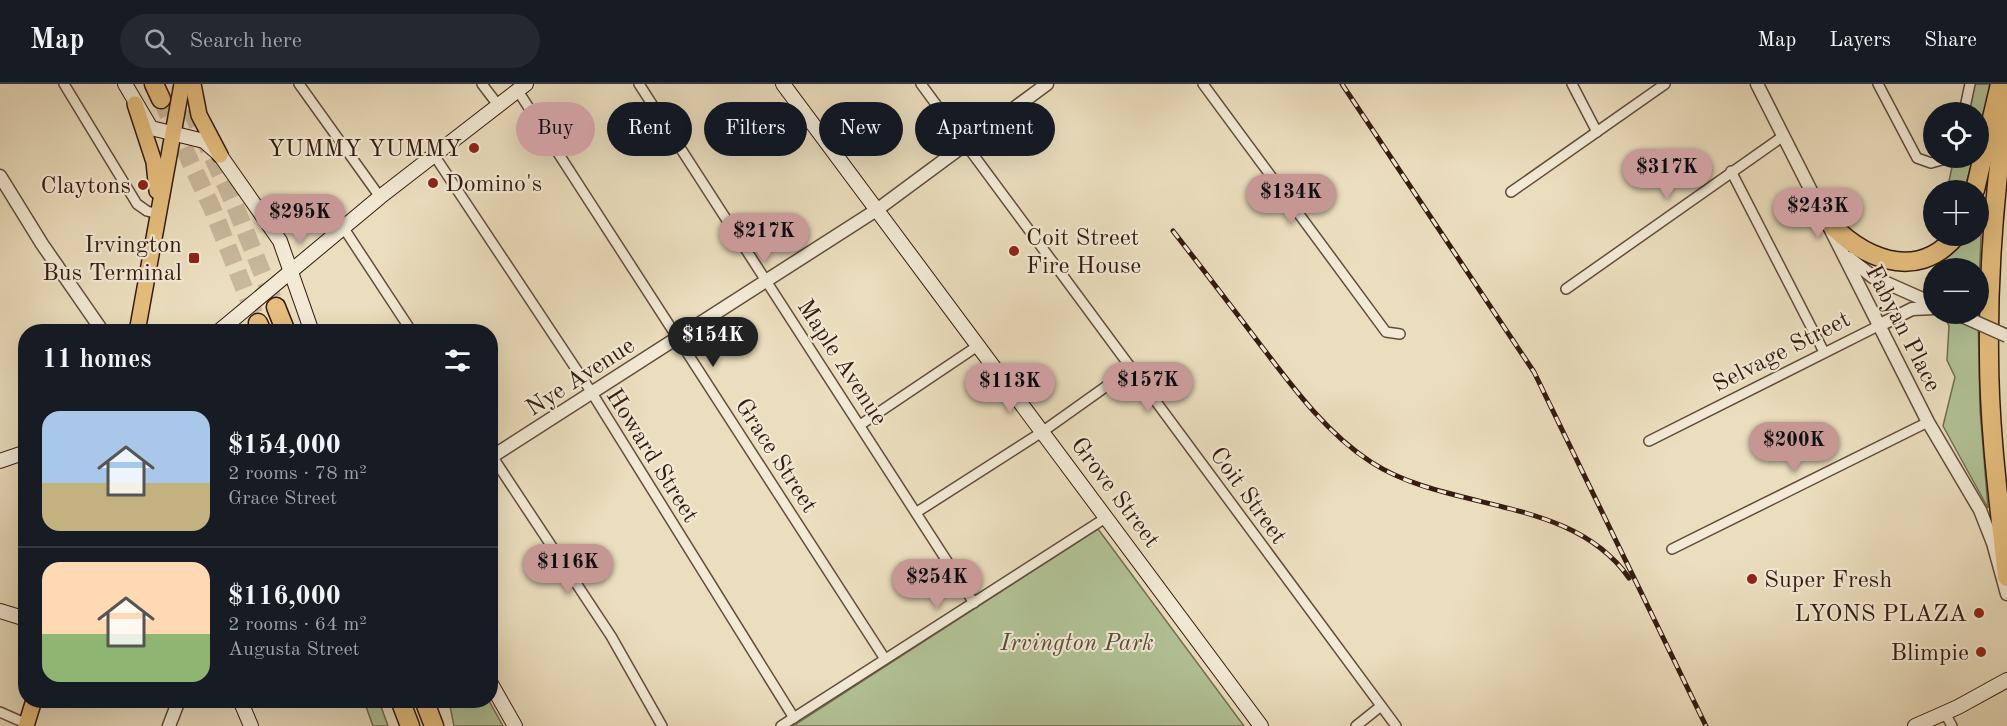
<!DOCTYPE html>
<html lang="en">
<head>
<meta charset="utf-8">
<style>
  :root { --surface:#171b24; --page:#242831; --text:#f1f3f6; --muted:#9ea1a6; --line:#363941; --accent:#c59692 }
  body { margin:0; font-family:"Old Standard TT",serif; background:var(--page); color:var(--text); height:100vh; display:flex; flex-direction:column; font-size:22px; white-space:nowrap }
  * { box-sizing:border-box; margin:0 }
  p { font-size:20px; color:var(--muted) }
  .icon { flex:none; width:33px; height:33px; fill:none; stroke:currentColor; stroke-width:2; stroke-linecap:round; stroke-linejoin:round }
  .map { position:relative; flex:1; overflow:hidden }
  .drawer { position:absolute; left:18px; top:240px; width:480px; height:384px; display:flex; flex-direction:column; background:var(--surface); border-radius:24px; box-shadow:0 6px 24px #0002 }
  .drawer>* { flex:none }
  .top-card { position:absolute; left:516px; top:18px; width:570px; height:54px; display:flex; gap:12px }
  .fabs { position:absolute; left:1923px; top:18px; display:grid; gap:12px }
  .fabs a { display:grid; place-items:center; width:66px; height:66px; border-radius:50%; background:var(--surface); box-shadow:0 6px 24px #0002; font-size:30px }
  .price { position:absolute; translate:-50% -51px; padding:0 14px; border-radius:21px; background:var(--accent); color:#111; font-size:20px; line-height:39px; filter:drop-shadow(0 2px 3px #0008) }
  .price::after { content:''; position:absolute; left:50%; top:36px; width:18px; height:14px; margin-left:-9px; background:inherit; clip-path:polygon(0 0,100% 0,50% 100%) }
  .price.current { background:#222; color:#fff }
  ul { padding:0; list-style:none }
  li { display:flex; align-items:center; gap:18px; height:150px; padding:0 24px }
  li+li { border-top:2px solid var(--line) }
  li span { display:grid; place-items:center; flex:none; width:168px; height:120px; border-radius:18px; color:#555 }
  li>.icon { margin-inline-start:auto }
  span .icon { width:72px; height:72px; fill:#fffc; stroke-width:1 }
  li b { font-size:26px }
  h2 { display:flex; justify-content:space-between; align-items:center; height:72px; padding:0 24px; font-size:26px }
  .chip { padding:0 21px; border-radius:27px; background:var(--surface); box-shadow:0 6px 24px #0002; font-size:21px; line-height:54px }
  .chip.current { background:var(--accent); color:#111 }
  header { display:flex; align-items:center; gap:36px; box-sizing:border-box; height:84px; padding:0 30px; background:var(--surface); border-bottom:2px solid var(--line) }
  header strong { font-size:28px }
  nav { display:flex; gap:33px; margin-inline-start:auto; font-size:21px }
  .search { width:420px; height:54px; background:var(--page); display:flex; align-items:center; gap:15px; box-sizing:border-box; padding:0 21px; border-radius:33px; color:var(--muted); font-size:22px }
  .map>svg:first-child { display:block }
  .green { fill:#b1c296; stroke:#736e53; stroke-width:1.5 }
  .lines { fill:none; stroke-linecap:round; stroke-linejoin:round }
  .motorway-tunnel { stroke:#c7b79b; stroke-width:18; stroke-dasharray:18 9; stroke-linecap:butt }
  .minor-casing { stroke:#624c3c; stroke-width:12 }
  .tertiary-casing { stroke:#624c3c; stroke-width:15 }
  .secondary-casing { stroke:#351b10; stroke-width:16 }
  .primary-casing { stroke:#351b10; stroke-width:18 }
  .motorway-casing { stroke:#351b10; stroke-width:21 }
  .minor { stroke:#f2ead5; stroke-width:9 }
  .tertiary { stroke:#f2ead5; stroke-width:12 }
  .secondary { stroke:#f2ead5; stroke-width:14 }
  .primary { stroke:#e6bf7f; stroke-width:15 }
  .motorway { stroke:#e6bf7f; stroke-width:18 }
  .rail-casing { stroke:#351b10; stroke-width:5 }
  .rail { stroke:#f2ead5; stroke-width:3; stroke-dasharray:9; stroke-linecap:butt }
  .tertiary-bridge-casing { stroke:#624c3c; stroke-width:15; stroke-linecap:butt }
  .tertiary-bridge { stroke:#f2ead5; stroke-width:12 }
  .poi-dot { fill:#8f2418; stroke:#f2ead5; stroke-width:2 }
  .labels { text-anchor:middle; stroke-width:4.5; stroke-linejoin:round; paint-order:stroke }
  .poi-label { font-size:24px; fill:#351b10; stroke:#f2ead5; text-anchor:end }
  .street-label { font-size:24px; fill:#351b10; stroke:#f2ead5 }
  .park-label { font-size:24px; font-style:italic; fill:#5a4d38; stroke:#f2ead5 }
</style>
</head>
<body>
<header>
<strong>Map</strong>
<div class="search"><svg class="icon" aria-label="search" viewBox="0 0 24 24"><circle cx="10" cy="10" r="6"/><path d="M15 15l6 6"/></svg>Search here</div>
<nav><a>Map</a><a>Layers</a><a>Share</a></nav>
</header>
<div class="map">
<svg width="2007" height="642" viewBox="0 0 2007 642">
  <rect width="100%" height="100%" fill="#ebdebe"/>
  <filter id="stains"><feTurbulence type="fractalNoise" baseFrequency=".00333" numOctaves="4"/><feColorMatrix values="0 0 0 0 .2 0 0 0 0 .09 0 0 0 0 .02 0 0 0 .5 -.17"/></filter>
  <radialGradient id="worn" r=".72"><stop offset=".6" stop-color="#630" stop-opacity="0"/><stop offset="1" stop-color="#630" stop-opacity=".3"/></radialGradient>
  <!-- green -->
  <g class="green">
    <path d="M1970,0H1995L1979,58L1978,28H1964Z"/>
    <path d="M1954,74H1974L1964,106H1947Z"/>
    <path d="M1983,110L1979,199L1978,184H1936L1955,152H1978L1979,117Z"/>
    <path d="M1943,230H1978L1980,326L1988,424L1943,342L1955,293L1947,276L1949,242Z"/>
    <path d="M1098,445L1244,642H793Z"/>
    <path d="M364,617H379L388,642H373Z"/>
    <path d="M449,617H489L503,642H454Z"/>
  </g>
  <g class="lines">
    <!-- motorway-tunnel -->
    <g class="motorway-tunnel">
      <path d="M179,0L233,117L276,223"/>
      <path d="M161,15L212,124L258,239"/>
    </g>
    <!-- minor casing -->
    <g class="minor-casing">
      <g id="minor">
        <path d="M64,0L137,120L147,127L158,130"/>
        <path d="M299,0L380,113"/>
        <path d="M482,0L498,21"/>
        <path d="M639,0L974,519"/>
        <path d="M921,0L1396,642"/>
        <path d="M1203,0L1386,248L1400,250"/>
        <path d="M1572,0L1597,48"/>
        <path d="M1878,0L1917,74L1931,79L1949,74"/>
        <path d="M518,7L885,575"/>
        <path d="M1964,28L1970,0"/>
        <path d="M434,71L592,309L794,634"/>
        <path d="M1731,87L1824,268"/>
        <path d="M1511,108L1665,0"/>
        <path d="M343,143L412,248"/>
        <path d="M1566,205L1782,53"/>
        <path d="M860,341L979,261"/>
        <path d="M1649,357L1878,242"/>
        <path d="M490,369L611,552L662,642"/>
        <path d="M917,428L1042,348L1132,284"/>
        <path d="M1672,465L1928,338"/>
        <path d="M0,628L27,640"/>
        <path d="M1945,629L1952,642"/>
        <path d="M781,642L1107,433"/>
        <path d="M1356,642L1381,622"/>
      </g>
    </g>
    <!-- tertiary casing -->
    <g class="tertiary-casing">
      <g id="tertiary">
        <path d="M1757,0L1928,338L1980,426L1993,459L2007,510"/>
        <path d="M0,92L42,160L103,248"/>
        <path d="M1849,174L1873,193L1934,220"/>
        <path d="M1878,242L1912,225L1934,224"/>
        <path d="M490,374L878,125L1047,0"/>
        <path d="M169,642L179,616"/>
      </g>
    </g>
    <!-- secondary casing -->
    <g class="secondary-casing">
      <g id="secondary">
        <path d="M125,0L151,44L204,57L220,71L280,157L312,248"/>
        <path d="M783,0L1261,642"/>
        <path d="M218,248L380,113L526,0"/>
        <path d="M0,377L26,368"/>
        <path d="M0,527L26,535"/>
        <path d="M490,598L515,642"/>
        <path d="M240,616L251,642"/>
        <path d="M1915,642L1958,623L2007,596"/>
      </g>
    </g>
    <!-- primary casing -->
    <g class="primary-casing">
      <g id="primary">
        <path d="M193,0L199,31L220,71"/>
        <path d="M135,20L154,78L157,107"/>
        <path d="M137,248L182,0"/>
        <path d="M26,642L34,616"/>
      </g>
    </g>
    <!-- motorway casing -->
    <g class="motorway-casing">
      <g id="motorway">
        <path d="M154,0L161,15"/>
        <path d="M2007,19C1995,102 1988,186 1989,270C1989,344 1999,419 2007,493"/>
        <path d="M1975,106L2000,0"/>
        <path d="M1825,134C1860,173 1915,200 1956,152"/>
        <path d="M276,223L286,248"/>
        <path d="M258,239L262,248"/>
        <path d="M400,616L410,642"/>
        <path d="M424,616L434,642"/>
      </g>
    </g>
    <!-- minor -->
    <use href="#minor" class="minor"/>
    <!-- tertiary -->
    <use href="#tertiary" class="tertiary"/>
    <!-- secondary -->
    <use href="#secondary" class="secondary"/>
    <!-- primary -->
    <use href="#primary" class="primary"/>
    <!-- motorway -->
    <use href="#motorway" class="motorway"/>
    <!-- rail casing -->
    <g class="rail-casing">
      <g id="rail">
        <path d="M1342,0L1534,288L1706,642"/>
        <path d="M1173,147C1202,184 1231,222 1259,259C1291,301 1326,349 1371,378C1449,429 1571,411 1629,494"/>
      </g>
    </g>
    <!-- rail -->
    <use href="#rail" class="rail"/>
    <!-- tertiary-bridge casing -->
    <g class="tertiary-bridge-casing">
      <path id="tertiary-bridge" d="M1962,232L2007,252"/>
    </g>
    <!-- tertiary-bridge -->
    <use href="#tertiary-bridge" class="tertiary-bridge"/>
  </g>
  <!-- markers -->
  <g class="poi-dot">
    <circle cx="474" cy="64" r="6"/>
    <circle cx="433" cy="99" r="6"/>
    <circle cx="143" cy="101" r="6"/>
    <circle cx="1014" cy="167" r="6"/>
    <rect x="188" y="168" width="12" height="12" rx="3"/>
    <circle cx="1752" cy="495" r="6"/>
    <circle cx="1979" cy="529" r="6"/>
    <circle cx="1981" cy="568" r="6"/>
  </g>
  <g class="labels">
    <!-- poi labels -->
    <g class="poi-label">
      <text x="462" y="72">YUMMY YUMMY</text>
      <text x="445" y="107" text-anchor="start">Domino's</text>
      <text x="131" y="109">Claytons</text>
      <text x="1026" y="161" text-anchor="start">Coit Street<tspan x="1026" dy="28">Fire House</tspan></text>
      <text x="182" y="168">Irvington<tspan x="182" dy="28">Bus Terminal</tspan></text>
      <text x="1764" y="503" text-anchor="start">Super Fresh</text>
      <text x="1967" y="537">LYONS PLAZA</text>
      <text x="1969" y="576">Blimpie</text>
    </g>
    <!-- street labels -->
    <g class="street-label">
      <text transform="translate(1904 244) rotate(63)" y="8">Fabyan Place</text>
      <text transform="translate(1781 267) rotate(-27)" y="8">Selvage Street</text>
      <text transform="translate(843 278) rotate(57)" y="8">Maple Avenue</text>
      <text transform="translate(580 292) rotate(-33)" y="8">Nye Avenue</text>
      <text transform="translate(653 371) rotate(58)" y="8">Howard Street</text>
      <text transform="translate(777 371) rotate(57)" y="8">Grace Street</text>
      <text transform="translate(1116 408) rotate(53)" y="8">Grove Street</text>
      <text transform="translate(1249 411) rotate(54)" y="8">Coit Street</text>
    </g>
    <!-- park labels -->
    <g class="park-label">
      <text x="1077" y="566">Irvington Park</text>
    </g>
  </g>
  <rect width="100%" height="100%" filter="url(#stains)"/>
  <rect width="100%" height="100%" fill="url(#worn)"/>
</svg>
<div class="fabs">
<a><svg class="icon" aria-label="locate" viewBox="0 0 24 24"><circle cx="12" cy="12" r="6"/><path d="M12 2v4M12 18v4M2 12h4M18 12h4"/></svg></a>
<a>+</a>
<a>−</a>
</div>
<b class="price" style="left:1667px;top:116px">$317K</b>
<b class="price" style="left:1291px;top:141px">$134K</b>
<b class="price" style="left:1818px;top:155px">$243K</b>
<b class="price" style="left:300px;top:161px">$295K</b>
<b class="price" style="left:764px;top:180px">$217K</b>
<b class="price current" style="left:713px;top:284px">$154K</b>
<b class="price" style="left:1148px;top:329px">$157K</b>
<b class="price" style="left:1010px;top:330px">$113K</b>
<b class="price" style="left:1794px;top:389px">$200K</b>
<b class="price" style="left:568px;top:511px">$116K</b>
<b class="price" style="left:937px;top:526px">$254K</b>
<div class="top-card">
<a class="chip current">Buy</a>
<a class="chip">Rent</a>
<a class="chip">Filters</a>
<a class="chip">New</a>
<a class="chip">Apartment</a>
</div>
<section class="drawer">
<h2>11 homes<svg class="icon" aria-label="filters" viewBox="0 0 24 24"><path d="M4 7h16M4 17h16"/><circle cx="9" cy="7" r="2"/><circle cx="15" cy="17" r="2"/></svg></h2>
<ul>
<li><span style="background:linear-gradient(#a9c7e8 60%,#c2b280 0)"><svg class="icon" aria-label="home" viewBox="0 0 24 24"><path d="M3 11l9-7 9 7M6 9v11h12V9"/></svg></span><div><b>$154,000</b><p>2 rooms · 78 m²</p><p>Grace Street</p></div></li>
<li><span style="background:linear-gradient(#ffd9b3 60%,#8fb573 0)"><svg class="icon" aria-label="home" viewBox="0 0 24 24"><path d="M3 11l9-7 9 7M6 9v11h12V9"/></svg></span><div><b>$116,000</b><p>2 rooms · 64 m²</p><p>Augusta Street</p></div></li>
</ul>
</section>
</div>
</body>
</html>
